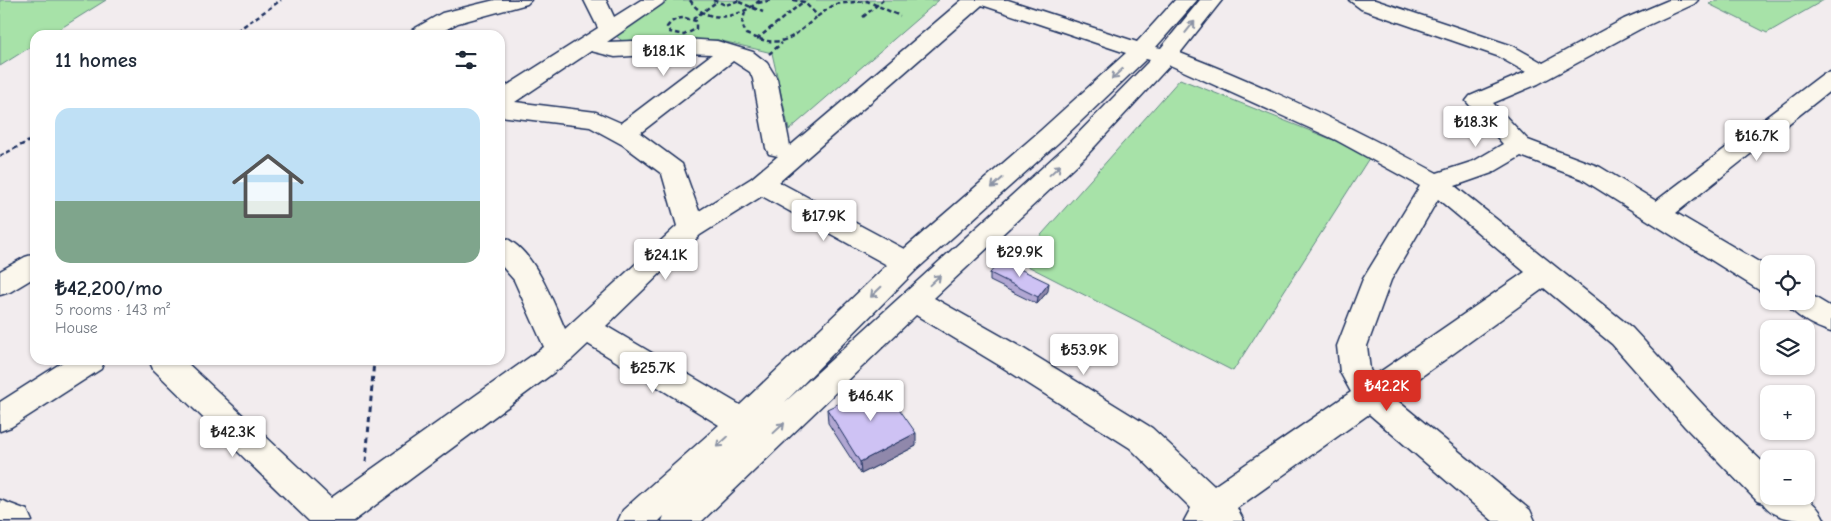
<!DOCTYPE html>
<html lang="en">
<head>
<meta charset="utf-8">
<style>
  :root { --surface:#fff; --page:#f6f6f7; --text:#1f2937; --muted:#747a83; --accent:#d93025 }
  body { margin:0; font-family:"Comic Neue",sans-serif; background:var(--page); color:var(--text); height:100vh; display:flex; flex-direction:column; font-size:19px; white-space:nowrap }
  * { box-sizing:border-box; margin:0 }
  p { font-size:16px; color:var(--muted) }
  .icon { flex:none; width:28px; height:28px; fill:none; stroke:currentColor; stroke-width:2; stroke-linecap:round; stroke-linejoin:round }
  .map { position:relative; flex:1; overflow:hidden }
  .details { position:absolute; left:30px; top:30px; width:475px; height:335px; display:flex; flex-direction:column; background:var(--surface); border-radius:15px; box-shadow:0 1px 4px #0004 }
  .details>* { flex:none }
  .fabs { position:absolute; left:1760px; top:255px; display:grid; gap:10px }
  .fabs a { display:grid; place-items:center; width:55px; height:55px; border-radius:10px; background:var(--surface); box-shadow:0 1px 4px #0004; font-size:25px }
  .price { position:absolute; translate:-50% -42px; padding:0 11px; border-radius:5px; background:#fff; color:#222; font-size:16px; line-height:32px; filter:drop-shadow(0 1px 2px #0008) }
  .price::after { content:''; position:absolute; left:50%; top:30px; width:15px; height:11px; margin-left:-8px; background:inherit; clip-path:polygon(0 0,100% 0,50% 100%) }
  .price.selected { background:var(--accent); color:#fff }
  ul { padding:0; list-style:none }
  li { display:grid; align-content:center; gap:10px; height:265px; padding:0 25px }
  li span { display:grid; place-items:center; height:155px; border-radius:15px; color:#555 }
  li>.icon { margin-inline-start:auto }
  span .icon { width:90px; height:90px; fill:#fffc; stroke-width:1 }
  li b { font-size:21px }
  h2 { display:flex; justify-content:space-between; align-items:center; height:60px; padding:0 25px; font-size:21px }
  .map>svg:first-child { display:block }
  .green { fill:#a7e2a8; stroke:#618883 }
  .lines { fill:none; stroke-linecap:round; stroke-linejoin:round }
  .minor-casing { stroke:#1b2f5e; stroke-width:3 }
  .path-far1 { stroke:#1b2f5e; stroke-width:2.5; stroke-dasharray:4.5 3; stroke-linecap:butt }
  .path { stroke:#1b2f5e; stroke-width:3; stroke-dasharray:5.5 4.5; stroke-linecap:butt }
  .minor { fill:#fbf7ec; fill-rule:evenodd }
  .wall { fill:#b1a7d2; stroke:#1b2f5e }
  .shaded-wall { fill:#9088ab; stroke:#1b2f5e }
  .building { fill:#cec2f4; stroke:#1b2f5e }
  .oneway { stroke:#8b93a5 }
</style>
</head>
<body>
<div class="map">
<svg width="1831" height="521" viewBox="0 0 1831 521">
  <rect width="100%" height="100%" fill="#f2ecee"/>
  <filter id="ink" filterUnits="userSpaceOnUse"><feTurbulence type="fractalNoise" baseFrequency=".02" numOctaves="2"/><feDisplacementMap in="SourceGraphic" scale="10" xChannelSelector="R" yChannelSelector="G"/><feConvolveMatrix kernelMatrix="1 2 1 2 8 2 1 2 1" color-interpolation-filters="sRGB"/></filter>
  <g filter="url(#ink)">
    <!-- green -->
    <g class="green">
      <path d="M0,0H106L50,35H35V44L0,66Z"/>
      <path d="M669,0H939L789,130L772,53L718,40L670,41L627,45L615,35Z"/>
      <path d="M1716,0H1824L1767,33L1709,4Z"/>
      <path d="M1180,79L1371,155L1233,371L1018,261Z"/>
    </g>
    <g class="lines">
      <!-- minor casing -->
      <g class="minor-casing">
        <g id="minor">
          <path d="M495,0H531L527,4L458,23L436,35H409L412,30L442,13Z"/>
          <path d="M584,0H606L614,17L641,0H666L662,4L607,42L683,39L717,41L753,52L767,63L777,79L790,146L962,0H1008L1137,42L1175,0H1197L1156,47L1161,48L1200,0H1222L1180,53C1268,87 1354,128 1437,173L1474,161L1503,144L1466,101L1470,96L1526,72L1497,56L1361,9L1349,0H1375L1513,46L1543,63L1624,19L1669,0H1698L1694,4L1640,29L1538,84L1493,103L1528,140L1600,167L1656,201L1823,74L1831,72V90L1676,213L1769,268V293L1759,290L1582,179L1521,156L1492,173L1455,186L1632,328L1707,409L1769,468V496C1796,496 1812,492 1825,521C1804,521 1774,521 1763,503L1757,501L1685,427L1612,344L1544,288L1393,397L1530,510L1535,521H1493L1369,414L1237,508L1244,521H1184L1191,508L1130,448L1002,367L916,315L702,521H662L664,516L659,521H618L623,510L719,425L588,344L572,359L354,521H309L153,369L149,360H184L331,498L544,347L514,280L500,264V236C533,246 552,300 565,329L677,226L662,174L623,145L590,127L500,116V90L598,28ZM982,5L1126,53L1040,131L904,249L779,182ZM591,51L615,57L683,53L712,54L621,123L596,112L515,102ZM1146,59L1150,60L1067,145L785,402L916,270L1058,143ZM733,61L750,72L753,79L766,148L769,154L778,156L752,178L699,211L682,164L640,133ZM1170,65L1336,140L1420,186L1363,279L1337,346L1340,372L1351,392L1214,486L1152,428L1024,349L934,298L1085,157ZM762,196L887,265L740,405L606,326L700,235ZM1438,199L1525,272L1374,376L1370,370L1367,346L1391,280Z"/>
          <path d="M35,254V277L10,292L0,295V271L25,257Z"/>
          <path d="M1806,292L1831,307V332C1815,327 1793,316 1785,301H1806Z"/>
          <path d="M66,360H105L101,369L11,427L0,431V402Z"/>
          <path d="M0,500L27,510L32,521H0Z"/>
        </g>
      </g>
      <!-- path-far1 -->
      <g class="path-far1">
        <path d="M690,0C706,26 741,18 760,0"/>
        <path d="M713,0L726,5L740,0"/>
        <path d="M793,0L804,2L818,16L835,4L867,1L900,16"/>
        <path d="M739,2L763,12"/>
        <path d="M758,3L772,0"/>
        <path d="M745,12L742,24L746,34C783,50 790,39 818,16"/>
        <path d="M863,17L883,0"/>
        <path d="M685,18L696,21V29L684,35L670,32L667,27C672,20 677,18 685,18Z"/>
        <path d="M693,19L715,3"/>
        <path d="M231,35L281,0"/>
        <path d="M757,39L803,2"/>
        <path d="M769,54L782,43"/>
        <path d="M0,156L35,138"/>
      </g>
      <!-- path -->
      <path class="path" d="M366,462L374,360"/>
      <!-- minor -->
      <use href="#minor" class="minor"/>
    </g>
    <!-- wall -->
    <g class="wall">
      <path d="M990,273L1048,291L1037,304L990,281Z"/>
      <path d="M827,409L916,446L861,474L828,423Z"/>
    </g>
    <!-- shaded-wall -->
    <g class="shaded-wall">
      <path d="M1049,283L1048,291L1037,304L1038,297Z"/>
      <path d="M916,433V446L861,474L860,462Z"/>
    </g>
    <!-- building -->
    <g class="building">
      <path d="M1001,260L1049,283L1038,297L990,273Z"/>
      <path d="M881,383L916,433L860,462L827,409Z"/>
    </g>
    <!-- one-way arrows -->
    <defs><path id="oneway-shaft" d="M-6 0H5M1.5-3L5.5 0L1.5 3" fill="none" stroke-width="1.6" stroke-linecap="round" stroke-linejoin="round" transform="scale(1.25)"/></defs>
    <g class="oneway">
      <use href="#oneway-shaft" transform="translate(1190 27) rotate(-51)"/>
      <use href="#oneway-shaft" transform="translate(1117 74) rotate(137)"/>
      <use href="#oneway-shaft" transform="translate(1055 170) rotate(-43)"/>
      <use href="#oneway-shaft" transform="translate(997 183) rotate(138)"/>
      <use href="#oneway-shaft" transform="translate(935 280) rotate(-43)"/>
      <use href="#oneway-shaft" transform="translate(876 292) rotate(136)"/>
      <use href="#oneway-shaft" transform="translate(779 428) rotate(-43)"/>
      <use href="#oneway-shaft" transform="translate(722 442) rotate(138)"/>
    </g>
  </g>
</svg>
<div class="fabs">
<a><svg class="icon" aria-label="locate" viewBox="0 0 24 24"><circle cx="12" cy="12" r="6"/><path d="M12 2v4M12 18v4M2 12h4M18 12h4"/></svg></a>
<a><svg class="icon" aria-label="layers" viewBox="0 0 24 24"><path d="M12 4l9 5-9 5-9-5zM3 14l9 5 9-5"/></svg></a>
<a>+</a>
<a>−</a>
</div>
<b class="price" style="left:664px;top:77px">₺18.1K</b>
<b class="price" style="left:1476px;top:148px">₺18.3K</b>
<b class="price" style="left:1757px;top:162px">₺16.7K</b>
<b class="price" style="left:824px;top:242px">₺17.9K</b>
<b class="price" style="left:1020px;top:278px">₺29.9K</b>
<b class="price" style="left:666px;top:281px">₺24.1K</b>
<b class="price" style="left:1084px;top:376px">₺53.9K</b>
<b class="price" style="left:653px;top:394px">₺25.7K</b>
<b class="price selected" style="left:1387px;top:412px">₺42.2K</b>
<b class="price" style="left:871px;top:422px">₺46.4K</b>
<b class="price" style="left:233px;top:458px">₺42.3K</b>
<section class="details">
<h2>11 homes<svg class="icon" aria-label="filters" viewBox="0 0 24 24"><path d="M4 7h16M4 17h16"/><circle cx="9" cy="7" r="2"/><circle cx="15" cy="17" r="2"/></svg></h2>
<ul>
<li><span style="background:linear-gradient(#bfe0f5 60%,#7fa58c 0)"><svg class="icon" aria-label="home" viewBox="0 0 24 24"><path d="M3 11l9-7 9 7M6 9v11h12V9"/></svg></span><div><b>₺42,200/mo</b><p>5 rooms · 143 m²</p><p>House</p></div></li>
</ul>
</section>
</div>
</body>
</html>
